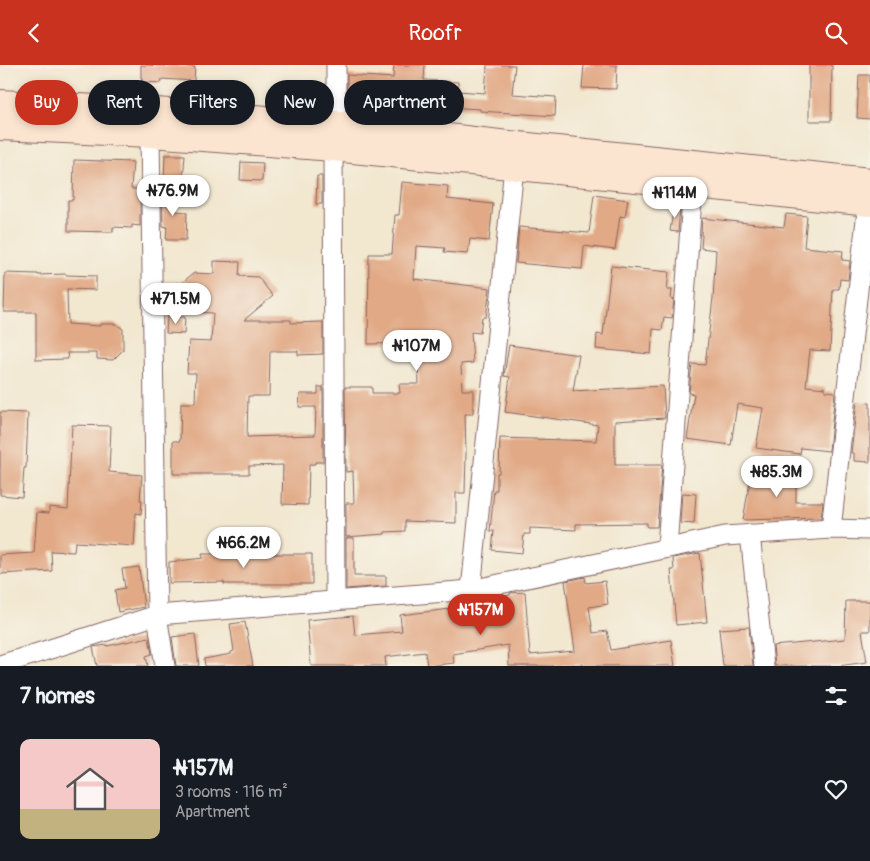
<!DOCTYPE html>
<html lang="en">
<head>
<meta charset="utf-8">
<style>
  :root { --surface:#171b24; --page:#242831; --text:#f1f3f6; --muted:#9ea1a6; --line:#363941; --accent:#c8321e }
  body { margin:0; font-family:Pangolin,sans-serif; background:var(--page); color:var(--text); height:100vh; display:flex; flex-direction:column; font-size:19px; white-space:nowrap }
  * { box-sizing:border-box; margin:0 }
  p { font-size:16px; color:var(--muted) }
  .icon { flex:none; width:28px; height:28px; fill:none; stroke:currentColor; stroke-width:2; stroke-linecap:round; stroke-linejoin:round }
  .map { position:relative; height:601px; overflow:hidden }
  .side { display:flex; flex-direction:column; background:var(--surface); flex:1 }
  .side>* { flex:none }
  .hud { position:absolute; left:15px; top:15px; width:500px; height:45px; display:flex; gap:10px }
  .price { position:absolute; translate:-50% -42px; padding:0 11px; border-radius:18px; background:#fff; color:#222; font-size:16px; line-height:32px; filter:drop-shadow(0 1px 2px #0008) }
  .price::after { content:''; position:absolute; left:50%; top:30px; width:15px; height:11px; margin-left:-8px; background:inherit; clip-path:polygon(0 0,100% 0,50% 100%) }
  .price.current { background:var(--accent); color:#fff }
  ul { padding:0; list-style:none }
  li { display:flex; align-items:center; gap:15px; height:125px; padding:0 20px }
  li+li { border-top:1px solid var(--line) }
  li span { display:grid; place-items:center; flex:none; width:140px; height:100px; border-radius:10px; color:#555 }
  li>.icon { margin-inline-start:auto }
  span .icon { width:60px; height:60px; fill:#fffc; stroke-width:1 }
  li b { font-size:21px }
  h2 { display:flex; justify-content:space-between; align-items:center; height:60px; padding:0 20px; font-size:21px }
  .pill { padding:0 18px; border-radius:22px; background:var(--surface); box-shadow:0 2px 8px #0003; font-size:18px; line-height:45px }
  .pill.current { background:var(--accent); color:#fff }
  header { display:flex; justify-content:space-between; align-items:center; height:65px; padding:0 20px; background:var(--accent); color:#fff; font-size:22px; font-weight:600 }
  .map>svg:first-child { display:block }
  .building { fill:#e1a985 }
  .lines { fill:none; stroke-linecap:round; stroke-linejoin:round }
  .street-casing { stroke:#856564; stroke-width:21 }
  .secondary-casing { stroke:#856564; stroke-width:28 }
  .street { stroke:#fff; stroke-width:19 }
  .secondary { stroke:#fce5d0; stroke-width:26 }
</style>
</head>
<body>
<header><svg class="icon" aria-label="back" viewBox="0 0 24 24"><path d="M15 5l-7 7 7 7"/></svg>Roofr<svg class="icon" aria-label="search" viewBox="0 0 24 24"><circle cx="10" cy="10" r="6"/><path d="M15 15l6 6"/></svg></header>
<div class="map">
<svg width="870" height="601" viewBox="0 0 870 601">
  <rect width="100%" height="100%" fill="#f7f3e8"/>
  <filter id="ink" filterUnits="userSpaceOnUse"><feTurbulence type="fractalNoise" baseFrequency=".02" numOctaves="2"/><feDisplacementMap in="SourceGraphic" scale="10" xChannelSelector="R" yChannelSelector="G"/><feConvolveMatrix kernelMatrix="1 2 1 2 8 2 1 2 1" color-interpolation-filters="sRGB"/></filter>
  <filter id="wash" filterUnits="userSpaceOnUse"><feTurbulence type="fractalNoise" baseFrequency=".0096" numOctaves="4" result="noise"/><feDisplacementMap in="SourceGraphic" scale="20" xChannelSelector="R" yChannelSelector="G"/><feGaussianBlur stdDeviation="1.12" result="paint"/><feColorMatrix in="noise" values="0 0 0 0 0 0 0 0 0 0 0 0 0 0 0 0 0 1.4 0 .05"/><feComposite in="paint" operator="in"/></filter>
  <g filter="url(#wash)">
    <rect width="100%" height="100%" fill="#f2e7cf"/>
    <g id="blocks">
      <!-- building -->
      <g class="building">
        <path d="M141,0L195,2L194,16L162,14L161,18L142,17V13H141Z"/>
        <path d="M394,0H425L424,15L458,17V26L485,28L487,0H515L512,29L556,32L555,51L480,46V44L347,36V10L393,13Z"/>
        <path d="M584,0H617L616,24L582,23Z"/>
        <path d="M809,0H832L831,56H809Z"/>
        <path d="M859,10H870V54L857,53Z"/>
        <path d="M165,90H185L183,116L164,115Z"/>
        <path d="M74,95L133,97L131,124H140V161L132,160V163L113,162V167L68,166V135H73Z"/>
        <path d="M241,97L263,98L262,116L240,115Z"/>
        <path d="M317,111H322V139H316Z"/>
        <path d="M402,117L448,121L447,134L493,139L489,176L470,174L468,189L444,187L445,183L416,181L414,214L490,223L486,252H482L480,268L471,267L473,298L461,299L462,325H473V349H465L466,388L465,428H456V458L405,456V466L385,467V469L346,472V438H354L353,406L346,407L345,322H372V328H400L399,319H419L417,278L368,279L369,189H392L395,150H399Z"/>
        <path d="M162,125H176L175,146L187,147L186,175H166L167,162L163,161Z"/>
        <path d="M594,130L628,135L625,152L620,151L615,185L584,181L582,204L516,198L519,162L589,168Z"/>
        <path d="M674,140L680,141L678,167L670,166Z"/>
        <path d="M786,149L807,151L804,182L843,186L842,195L850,196L848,215L840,214L839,224H833L830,286L810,285L806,321L825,323V326L835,327L829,386L801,383L800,389L756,383L763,343L737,339L731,380L687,374L694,329L689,328L692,299L705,300L713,233L716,185L701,183L702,170H701L702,153L784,162Z"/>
        <path d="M214,196L240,197L239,211L258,212L273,231L244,255H291V258L323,257V289L298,290V286H270L269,331H248L247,372L315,370L316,342H299L300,329H318V322H323V397H315V399H309L308,440L282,439L283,400L249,401V409H173V376H180L181,338H195L196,308H187L189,276L211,277L213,248L187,247L171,226L194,208L214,209Z"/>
        <path d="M611,201L669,207L667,225H672L671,234L674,235L672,253L664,252L662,265L653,264L651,289L596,284L597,269L603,270Z"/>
        <path d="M5,208L38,209V210L66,209V210L96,211V225L67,224L68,259L100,261V259H116L123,264V285L113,295L97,294V288H67L68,294L36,295V247H4Z"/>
        <path d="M167,252H185L184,269L166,268Z"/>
        <path d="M509,280L579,290L573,326L663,321L665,353L615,356V400H662L657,462H647V458L576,459V465L530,463V469H524L522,488L492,485L494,466H490L494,425H497V408H499L500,373L596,376L598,360L505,347L510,312L504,311Z"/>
        <path d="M857,337L870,338V397L854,396V388H851Z"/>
        <path d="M0,347L28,348L26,403H24L22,432L0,430Z"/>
        <path d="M72,360L111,361L109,407L142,410L140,435H142L141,449L136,448L134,481L75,477L74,487L51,486L52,506L0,509V490L34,488L37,447L49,448V442L68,444Z"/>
        <path d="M752,405H796V437H823L821,453L743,455Z"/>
        <path d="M682,428L696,429L694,459L680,458Z"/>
        <path d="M346,473H354V511H386V521L346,524Z"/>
        <path d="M700,488L707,557L676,560L671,505H674L673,493Z"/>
        <path d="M202,489H312V519H224V517L169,518V497L203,493Z"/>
        <path d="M139,502L144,542L118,547L115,525L125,523L122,504Z"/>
        <path d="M585,512L586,518L605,516L608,539L589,542L593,568L607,566L611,585L671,575L675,601H583V599L555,601H509L508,580L453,589L454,598L427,601L425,587L385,592L386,601H311L307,555L353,551L355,570L402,566L400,550L450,544V542L510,530V528L525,527L530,590L575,586L565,516Z"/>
        <path d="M846,536H870V566H862L867,597L838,601H775L773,581L845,574Z"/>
        <path d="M245,557L253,601H205L204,594L231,589V587L234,586L230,559Z"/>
        <path d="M749,562L753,601H723L719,564Z"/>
        <path d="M195,569L199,601H176L172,572Z"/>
        <path d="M149,572L152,589L146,591L148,601H97L93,582L107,580V581Z"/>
      </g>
    </g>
  </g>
  <g filter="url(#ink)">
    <use href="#blocks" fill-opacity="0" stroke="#856564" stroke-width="1"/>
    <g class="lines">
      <!-- street casing -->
      <g class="street-casing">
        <g id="street">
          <path d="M336,0V59"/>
          <path d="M150,69L157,550L165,601"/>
          <path d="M333,83L335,536"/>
          <path d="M831,464L868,137"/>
          <path d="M750,469L764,601"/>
          <path d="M667,483L693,120"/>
          <path d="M471,525L514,102"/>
          <path d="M0,600L157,550L471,525L725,471L831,464L870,465"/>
        </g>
      </g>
      <!-- secondary casing -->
      <g class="secondary-casing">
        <g id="secondary">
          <path d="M0,38L156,46L336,59L518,80L870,116"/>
          <path d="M0,62L150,69L333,83L870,138"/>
        </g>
      </g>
      <!-- street -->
      <use href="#street" class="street"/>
      <!-- secondary -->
      <use href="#secondary" class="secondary"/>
    </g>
  </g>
</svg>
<b class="price" style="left:173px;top:152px">₦76.9M</b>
<b class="price" style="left:675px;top:154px">₦114M</b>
<b class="price" style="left:176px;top:260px">₦71.5M</b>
<b class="price" style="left:417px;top:307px">₦107M</b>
<b class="price" style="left:777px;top:433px">₦85.3M</b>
<b class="price" style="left:244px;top:504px">₦66.2M</b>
<b class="price current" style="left:481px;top:571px">₦157M</b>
<div class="hud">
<a class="pill current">Buy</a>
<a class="pill">Rent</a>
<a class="pill">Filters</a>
<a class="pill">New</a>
<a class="pill">Apartment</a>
</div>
</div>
<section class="side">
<h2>7 homes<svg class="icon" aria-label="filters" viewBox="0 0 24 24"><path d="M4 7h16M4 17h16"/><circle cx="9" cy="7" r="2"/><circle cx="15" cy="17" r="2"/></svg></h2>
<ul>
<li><span style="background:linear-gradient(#f6c9c9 70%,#c2b280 0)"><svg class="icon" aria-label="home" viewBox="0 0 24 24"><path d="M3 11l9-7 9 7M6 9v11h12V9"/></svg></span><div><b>₦157M</b><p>3 rooms · 116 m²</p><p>Apartment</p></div><svg class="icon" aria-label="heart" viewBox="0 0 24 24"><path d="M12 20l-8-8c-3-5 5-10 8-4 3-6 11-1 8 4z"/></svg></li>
</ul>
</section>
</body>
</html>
